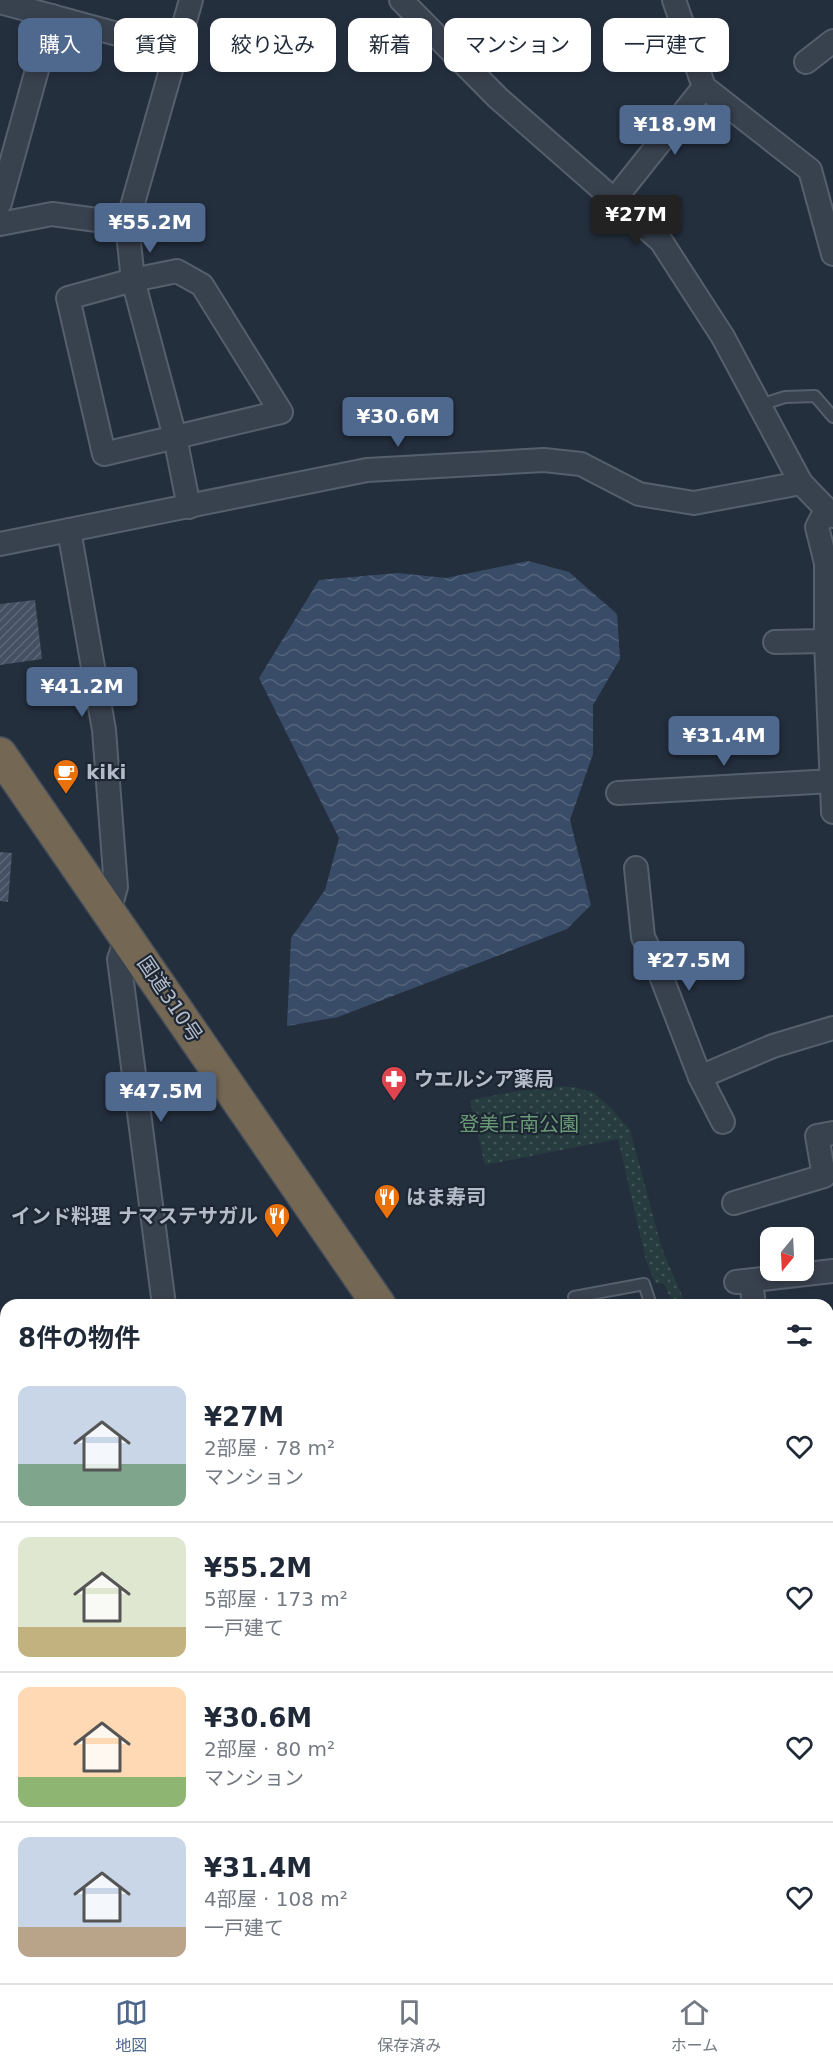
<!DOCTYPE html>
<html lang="ja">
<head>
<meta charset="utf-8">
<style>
  :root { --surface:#fff; --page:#f2f2f3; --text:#1f2937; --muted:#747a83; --line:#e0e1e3; --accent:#4f688e }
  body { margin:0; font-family:"DejaVu Sans","Noto Sans JP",sans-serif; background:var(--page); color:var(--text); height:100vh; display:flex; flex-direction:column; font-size:22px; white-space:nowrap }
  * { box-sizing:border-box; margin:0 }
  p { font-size:20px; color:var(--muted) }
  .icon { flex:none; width:33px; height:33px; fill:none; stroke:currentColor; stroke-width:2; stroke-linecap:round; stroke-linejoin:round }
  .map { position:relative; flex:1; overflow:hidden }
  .side { position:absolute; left:0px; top:1299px; width:834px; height:684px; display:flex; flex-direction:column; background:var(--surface); border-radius:18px 18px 0 0; box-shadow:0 3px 9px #0003 }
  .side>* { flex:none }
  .top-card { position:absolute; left:18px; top:18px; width:798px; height:54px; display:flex; gap:12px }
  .needle { width:39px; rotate:198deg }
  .tools { position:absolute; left:760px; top:1227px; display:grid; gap:12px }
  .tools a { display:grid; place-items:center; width:54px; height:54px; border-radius:12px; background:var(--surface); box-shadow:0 3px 9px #0003; font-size:30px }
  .price { position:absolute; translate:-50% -51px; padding:0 14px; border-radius:6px; background:var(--accent); color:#fff; font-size:20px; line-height:39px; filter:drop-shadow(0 2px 3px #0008) }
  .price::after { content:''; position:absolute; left:50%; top:36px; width:18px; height:14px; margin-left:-9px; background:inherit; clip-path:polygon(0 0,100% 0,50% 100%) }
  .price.on { background:#222; color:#fff }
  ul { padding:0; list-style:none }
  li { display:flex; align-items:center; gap:18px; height:150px; padding:0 18px }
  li+li { border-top:2px solid var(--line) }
  li span { display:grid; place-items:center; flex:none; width:168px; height:120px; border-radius:12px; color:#555 }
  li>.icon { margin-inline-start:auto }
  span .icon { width:72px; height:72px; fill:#fffc; stroke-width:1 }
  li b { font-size:26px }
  h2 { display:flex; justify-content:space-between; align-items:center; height:72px; padding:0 18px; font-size:26px }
  .pill { padding:0 21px; border-radius:12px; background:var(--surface); box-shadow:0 3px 9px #0003; font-size:21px; line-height:54px }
  .pill.on { background:var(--accent); color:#fff }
  .dock { display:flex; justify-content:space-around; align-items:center; height:84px; border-top:2px solid var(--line); background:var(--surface); font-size:16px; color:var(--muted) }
  .dock a { display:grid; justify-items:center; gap:3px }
  .dock .on { color:var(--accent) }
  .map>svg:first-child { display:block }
  .grass { fill:url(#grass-dots) }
  .water { fill:url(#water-waves) }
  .building { fill:url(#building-hatch) }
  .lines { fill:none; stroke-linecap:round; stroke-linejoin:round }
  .lane-casing { stroke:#565f6c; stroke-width:14 }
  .street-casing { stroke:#565f6c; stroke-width:26 }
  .highway-casing { stroke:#434c59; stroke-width:36 }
  .lane { stroke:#38414e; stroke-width:10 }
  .street { stroke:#38414e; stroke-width:22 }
  .highway { stroke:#746855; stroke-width:33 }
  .labels { text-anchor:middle; stroke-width:4.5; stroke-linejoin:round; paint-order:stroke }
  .poi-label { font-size:20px; font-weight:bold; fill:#b4bcc9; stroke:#1d2633; text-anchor:start }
  .street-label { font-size:20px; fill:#b4bcc9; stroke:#1d2633 }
  .park-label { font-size:20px; fill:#6b9a76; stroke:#1d2633 }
</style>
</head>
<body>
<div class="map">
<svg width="833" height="1983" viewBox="0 0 833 1983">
  <defs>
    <pattern id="grass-dots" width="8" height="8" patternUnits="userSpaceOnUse" patternTransform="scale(1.5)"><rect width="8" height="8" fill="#263c3f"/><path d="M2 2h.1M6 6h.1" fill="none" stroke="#435659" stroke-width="1.8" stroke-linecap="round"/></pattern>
    <pattern id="water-waves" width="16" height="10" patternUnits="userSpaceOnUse" patternTransform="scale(1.5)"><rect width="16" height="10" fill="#394c67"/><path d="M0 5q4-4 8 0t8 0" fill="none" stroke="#53647b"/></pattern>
    <pattern id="building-hatch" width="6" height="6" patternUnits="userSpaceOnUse" patternTransform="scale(1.5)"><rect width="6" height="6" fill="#455162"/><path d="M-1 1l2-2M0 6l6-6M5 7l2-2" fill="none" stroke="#5d6877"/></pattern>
  </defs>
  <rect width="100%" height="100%" fill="#242f3e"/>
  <!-- grass -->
  <path class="grass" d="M545,1086L574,1087L593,1092L611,1108L630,1130L662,1249L686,1305H674L664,1284L655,1283L646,1260L618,1139L485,1165L470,1100Z"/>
  <!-- water -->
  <path class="water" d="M528,561L569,572L617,614L620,659L593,705V754L570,820L591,905L567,929L338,1017L287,1026L291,938L325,890L339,838L259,678L319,580L397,573L446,578Z"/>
  <!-- building -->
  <g class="building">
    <path d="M35,600L42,659L0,665V604Z"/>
    <path d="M0,852L12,853L8,902L0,901Z"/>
  </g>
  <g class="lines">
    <!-- lane casing -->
    <g class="lane-casing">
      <g id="lane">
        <path d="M760,405L785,397L815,396L833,417"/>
        <path d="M574,1297L644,1284L651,1305"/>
        <path d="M828,1589L830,1609"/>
      </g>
    </g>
    <!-- street casing -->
    <g class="street-casing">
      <g id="street">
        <path d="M401,0L498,98L661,241L723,337L801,483L833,516"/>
        <path d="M674,0L704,87L810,170L833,254"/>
        <path d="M0,2L176,50"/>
        <path d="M806,62L833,41"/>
        <path d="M614,200L704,87"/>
        <path d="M0,203L52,16"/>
        <path d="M0,224L52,214L127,224"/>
        <path d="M177,271L202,285L281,412L104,454L68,298L133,280Z"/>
        <path d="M189,507L175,437L133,280L127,224L191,0"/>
        <path d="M826,510L817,527L826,563V641L833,812"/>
        <path d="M69,530L104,730L116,887L109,911"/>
        <path d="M0,544L367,470L544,460L581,464L639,494L694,503L801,483"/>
        <path d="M775,642L826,641"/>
        <path d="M618,793L832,781"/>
        <path d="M636,868L643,937L658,968L700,1077L723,1122"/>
        <path d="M127,937L119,959L164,1305"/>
        <path d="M700,1077L773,1046L833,1028"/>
        <path d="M734,1203L824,1176L817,1136L833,1133"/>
        <path d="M751,1281L754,1305"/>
        <path d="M736,1282L833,1271"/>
        <path d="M828,1419L833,1417"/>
        <path d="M0,1478H6"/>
        <path d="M0,1592H6"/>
        <path d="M828,1609H833"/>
        <path d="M0,1862H6"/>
        <path d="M513,1983L514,1977"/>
      </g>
    </g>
    <!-- highway casing -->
    <g class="highway-casing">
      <g id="highway">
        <path d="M0,754L379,1305"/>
        <path d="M828,1956L833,1963"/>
      </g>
    </g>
    <!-- lane -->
    <use href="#lane" class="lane"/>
    <!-- street -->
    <use href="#street" class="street"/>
    <!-- highway -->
    <use href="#highway" class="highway"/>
  </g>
  <!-- icons -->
  <defs>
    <g id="cafe-pin" transform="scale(1.35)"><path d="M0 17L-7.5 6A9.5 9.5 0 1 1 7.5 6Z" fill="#e8710a" stroke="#1d2633"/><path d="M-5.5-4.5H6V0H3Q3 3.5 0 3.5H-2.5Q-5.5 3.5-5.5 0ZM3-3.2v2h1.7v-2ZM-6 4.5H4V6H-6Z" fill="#fff"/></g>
    <g id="pharmacy-pin" transform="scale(1.35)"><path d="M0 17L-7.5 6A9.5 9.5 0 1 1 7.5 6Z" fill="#e0444e" stroke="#1d2633"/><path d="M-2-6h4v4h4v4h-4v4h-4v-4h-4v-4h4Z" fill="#fff"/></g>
    <g id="restaurant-pin" transform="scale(1.35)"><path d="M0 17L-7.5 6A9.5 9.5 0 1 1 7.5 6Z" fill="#e8710a" stroke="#1d2633"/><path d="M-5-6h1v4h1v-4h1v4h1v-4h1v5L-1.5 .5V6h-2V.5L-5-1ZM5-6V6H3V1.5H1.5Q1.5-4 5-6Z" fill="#fff"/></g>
  </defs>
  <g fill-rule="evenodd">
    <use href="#cafe-pin" x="66" y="772"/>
    <use href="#pharmacy-pin" x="394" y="1079"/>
    <use href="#restaurant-pin" x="387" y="1197"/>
    <use href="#restaurant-pin" x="277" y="1216"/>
  </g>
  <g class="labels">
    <!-- poi labels -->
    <g class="poi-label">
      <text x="86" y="779">kiki</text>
      <text x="414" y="1086">ウエルシア薬局</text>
      <text x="406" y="1204">はま寿司</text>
      <text x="258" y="1223" text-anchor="end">インド料理 ナマステサガル</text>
    </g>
    <!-- street labels -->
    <g class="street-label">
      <text transform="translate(170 999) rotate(56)" y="7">国道310号</text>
    </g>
    <!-- park labels -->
    <g class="park-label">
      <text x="519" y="1131">登美丘南公園</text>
    </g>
  </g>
</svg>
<div class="tools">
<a><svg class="needle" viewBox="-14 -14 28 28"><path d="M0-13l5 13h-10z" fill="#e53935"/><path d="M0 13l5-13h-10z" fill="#747a83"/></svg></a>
</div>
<b class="price" style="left:675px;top:156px">¥18.9M</b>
<b class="price on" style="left:636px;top:246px">¥27M</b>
<b class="price" style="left:150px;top:254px">¥55.2M</b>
<b class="price" style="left:398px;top:448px">¥30.6M</b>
<b class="price" style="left:82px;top:718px">¥41.2M</b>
<b class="price" style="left:724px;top:767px">¥31.4M</b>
<b class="price" style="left:689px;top:992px">¥27.5M</b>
<b class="price" style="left:161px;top:1123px">¥47.5M</b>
<div class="top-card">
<a class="pill on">購入</a>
<a class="pill">賃貸</a>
<a class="pill">絞り込み</a>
<a class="pill">新着</a>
<a class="pill">マンション</a>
<a class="pill">一戸建て</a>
</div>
<section class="side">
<h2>8件の物件<svg class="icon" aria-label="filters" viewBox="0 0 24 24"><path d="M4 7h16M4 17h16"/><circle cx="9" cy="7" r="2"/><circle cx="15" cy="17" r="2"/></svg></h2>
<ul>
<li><span style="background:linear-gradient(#c9d6e8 65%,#7fa58c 0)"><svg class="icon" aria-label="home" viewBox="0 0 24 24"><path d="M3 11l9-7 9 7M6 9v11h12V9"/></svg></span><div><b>¥27M</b><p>2部屋 · 78 m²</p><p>マンション</p></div><svg class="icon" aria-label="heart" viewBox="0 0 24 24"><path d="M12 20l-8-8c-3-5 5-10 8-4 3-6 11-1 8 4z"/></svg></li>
<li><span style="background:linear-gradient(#dfe7d0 75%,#c2b280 0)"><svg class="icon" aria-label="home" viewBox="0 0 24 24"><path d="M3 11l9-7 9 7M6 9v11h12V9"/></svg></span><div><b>¥55.2M</b><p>5部屋 · 173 m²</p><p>一戸建て</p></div><svg class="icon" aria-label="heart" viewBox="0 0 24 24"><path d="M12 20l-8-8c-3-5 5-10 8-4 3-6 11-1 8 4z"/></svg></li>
<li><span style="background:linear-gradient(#ffd9b3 75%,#8fb573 0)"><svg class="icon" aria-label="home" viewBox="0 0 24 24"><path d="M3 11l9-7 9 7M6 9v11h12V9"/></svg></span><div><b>¥30.6M</b><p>2部屋 · 80 m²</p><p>マンション</p></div><svg class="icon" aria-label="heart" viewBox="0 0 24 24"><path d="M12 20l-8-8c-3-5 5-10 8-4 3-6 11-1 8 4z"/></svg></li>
<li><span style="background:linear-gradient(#c9d6e8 75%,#b9a48a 0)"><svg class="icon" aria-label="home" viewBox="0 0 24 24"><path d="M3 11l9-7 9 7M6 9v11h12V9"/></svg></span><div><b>¥31.4M</b><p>4部屋 · 108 m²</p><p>一戸建て</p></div><svg class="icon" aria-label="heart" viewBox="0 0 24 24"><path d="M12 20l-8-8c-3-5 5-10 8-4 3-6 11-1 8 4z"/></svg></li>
</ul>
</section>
</div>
<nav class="dock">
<a class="on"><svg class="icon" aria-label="map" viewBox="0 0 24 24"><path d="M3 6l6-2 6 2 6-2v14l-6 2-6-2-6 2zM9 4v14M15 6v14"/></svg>地図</a>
<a><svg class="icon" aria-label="saved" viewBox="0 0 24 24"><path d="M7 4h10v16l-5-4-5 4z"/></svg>保存済み</a>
<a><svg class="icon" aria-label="home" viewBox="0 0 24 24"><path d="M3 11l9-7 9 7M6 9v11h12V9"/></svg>ホーム</a>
</nav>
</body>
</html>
